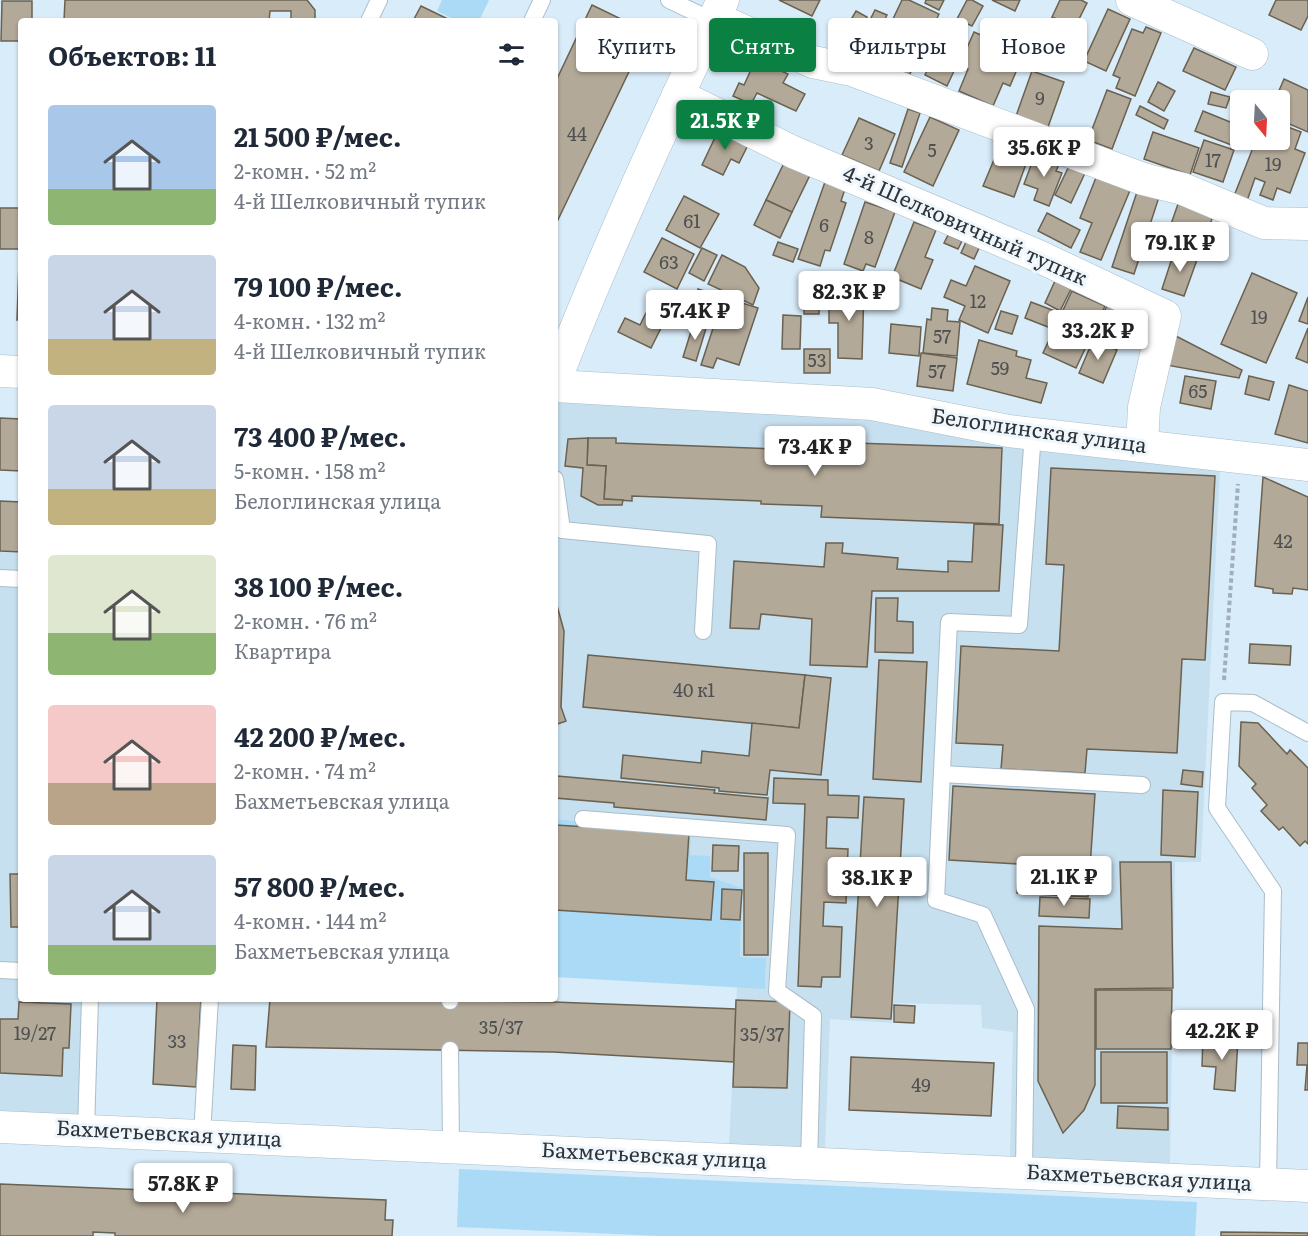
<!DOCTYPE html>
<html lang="ru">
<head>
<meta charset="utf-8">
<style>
  :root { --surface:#fff; --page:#f6f6f7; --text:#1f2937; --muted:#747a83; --accent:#0b8043 }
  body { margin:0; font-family:Literata,serif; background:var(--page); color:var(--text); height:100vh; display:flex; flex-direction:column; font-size:22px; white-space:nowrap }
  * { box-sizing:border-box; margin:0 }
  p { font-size:20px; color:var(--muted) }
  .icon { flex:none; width:33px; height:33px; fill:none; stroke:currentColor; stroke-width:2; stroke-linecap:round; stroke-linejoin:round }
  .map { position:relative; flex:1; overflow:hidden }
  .panel { position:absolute; left:18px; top:18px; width:540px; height:984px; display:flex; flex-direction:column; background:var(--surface); border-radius:6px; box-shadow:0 2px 4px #0004 }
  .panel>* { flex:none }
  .top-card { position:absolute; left:576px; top:18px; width:570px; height:54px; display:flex; gap:12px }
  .needle { width:39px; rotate:162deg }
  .tools { position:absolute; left:1230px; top:90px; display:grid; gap:12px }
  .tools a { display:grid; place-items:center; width:60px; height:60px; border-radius:6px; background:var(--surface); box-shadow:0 2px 4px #0004; font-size:30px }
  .price { position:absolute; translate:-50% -51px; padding:0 14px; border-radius:6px; background:#fff; color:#222; font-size:20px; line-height:39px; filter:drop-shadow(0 2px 3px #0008) }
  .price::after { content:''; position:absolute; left:50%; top:36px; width:18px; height:14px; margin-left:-9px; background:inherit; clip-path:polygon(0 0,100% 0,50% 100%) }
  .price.on { background:var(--accent); color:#fff }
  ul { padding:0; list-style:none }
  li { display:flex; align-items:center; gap:18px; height:150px; padding:0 30px }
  li span { display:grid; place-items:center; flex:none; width:168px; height:120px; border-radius:6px; color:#555 }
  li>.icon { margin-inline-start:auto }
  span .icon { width:72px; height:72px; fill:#fffc; stroke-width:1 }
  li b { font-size:26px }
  h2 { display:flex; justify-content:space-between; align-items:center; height:72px; padding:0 30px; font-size:26px }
  .chip { padding:0 21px; border-radius:6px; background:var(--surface); box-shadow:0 2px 4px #0004; font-size:21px; line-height:54px }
  .chip.on { background:var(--accent); color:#fff }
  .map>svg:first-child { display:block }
  .built { fill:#c6e0f0 }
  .green { fill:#abdaf7 }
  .building { fill:#b3a998; stroke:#6a6151; stroke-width:1.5 }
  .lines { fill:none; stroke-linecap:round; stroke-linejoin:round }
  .lane-casing { stroke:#aabdc9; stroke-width:18 }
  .street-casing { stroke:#aabdc9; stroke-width:33 }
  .path { stroke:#a0afb9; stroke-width:4; stroke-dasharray:4.5 3; stroke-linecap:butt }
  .lane { stroke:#fff; stroke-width:16 }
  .street { stroke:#fff; stroke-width:32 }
  .labels { text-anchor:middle; stroke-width:6; stroke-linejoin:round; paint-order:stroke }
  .number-label { font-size:18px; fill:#4e5151 }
  .street-label { font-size:21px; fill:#2d3439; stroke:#f0f7fc }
</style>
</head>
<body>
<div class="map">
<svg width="1308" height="1236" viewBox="0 0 1308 1236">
  <rect width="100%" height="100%" fill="#d9ecf9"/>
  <!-- built -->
  <g class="built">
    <path d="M555,398L870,413L1220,468L1201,862H1175L1170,1164L1010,1157L1013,1032L982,1028L981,1005L894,1003L892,1023L830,1019L825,1149L729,1144L737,987L765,988L766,958L740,957L742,888L709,877L690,855V831L555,819Z"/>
    <path d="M0,552L21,553V999H92L89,1116L0,1112Z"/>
  </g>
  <!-- green -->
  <g class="green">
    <path d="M442,0H489L479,21H457L437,11Z"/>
    <path d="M555,819L691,831L690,855L710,856V877L742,888L740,957L766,958L765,989L555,977Z"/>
    <path d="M459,1169L1197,1202L1195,1236H661L457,1227Z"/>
  </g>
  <!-- building -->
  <g class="building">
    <path d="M65,0H307L315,10V21H291V11H270L269,21H64Z"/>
    <path d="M779,0H820L812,16Z"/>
    <path d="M902,0H909L939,14L920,54L884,38Z"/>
    <path d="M926,0H944L939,10L925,3Z"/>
    <path d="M967,0H972L983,6L972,26L957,19Z"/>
    <path d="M992,0H1020L1015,11Z"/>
    <path d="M1060,0H1081L1087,3L1075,27L1052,17Z"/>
    <path d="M1276,0H1308V16L1301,30L1269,15Z"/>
    <path d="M2,1H32V21H21V41H1Z"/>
    <path d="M592,5L648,32L555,226V83Z"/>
    <path d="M421,6L452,21H413Z"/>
    <path d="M1108,9L1130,19L1106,71L1084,61Z"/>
    <path d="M875,10L887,15L881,28L869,22Z"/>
    <path d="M856,11L867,17L857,36L845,30Z"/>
    <path d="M1146,27L1161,33L1135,96L1116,88L1120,78L1113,75L1132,29L1143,33Z"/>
    <path d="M974,32L1008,47L1002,60L1018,67L1010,86L1003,83L993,106L959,91L968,69L959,66Z"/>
    <path d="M945,33L967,43L947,86L925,75Z"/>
    <path d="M877,37L918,56L909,76L867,57Z"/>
    <path d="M1194,48L1236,67L1225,90L1183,71Z"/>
    <path d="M756,59L788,74L783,83L805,94L796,111L757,93L751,104L733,96L739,83L744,85Z"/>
    <path d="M1032,71L1064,82L1048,127L1016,116Z"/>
    <path d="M1284,79L1308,90V132L1280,120V100H1275Z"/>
    <path d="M1158,82L1175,91L1164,111L1148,102Z"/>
    <path d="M1107,90L1131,99L1112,149L1088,140Z"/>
    <path d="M1211,92L1230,97L1226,108L1208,104Z"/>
    <path d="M1140,106L1168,120L1164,129L1136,115Z"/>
    <path d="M908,109L920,113L902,167L890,163Z"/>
    <path d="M1203,111L1240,126L1234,146L1195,131Z"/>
    <path d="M930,117L959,130L933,186L904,172Z"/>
    <path d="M859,118L895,134L879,171L842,155Z"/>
    <path d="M1280,124L1301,132L1295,149L1305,153L1290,193L1277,188L1273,200L1260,195L1265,182L1255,178L1247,201L1234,196L1256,140H1280Z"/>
    <path d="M720,127L750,141L739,163L731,159L723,175L702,165Z"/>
    <path d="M1153,132L1199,148L1190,175L1144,159Z"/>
    <path d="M1204,140L1234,150L1223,182L1193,172Z"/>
    <path d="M1001,143L1030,153L1014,197L983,186Z"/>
    <path d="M1036,152L1060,162L1056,171L1062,173L1049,206L1034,200L1038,189L1024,184Z"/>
    <path d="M785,161L811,173L792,212L766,200Z"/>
    <path d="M1070,164L1086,171L1071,203L1055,195Z"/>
    <path d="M1097,175L1131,188L1101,260L1080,252L1092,223L1080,218Z"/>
    <path d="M825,182L845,189L841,201L846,203L830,251L825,250L820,266L798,259Z"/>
    <path d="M1138,189L1159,197L1134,274L1112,267Z"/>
    <path d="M684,196L719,214L700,248L666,230Z"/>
    <path d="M766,200L792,212L780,238L754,225Z"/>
    <path d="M865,202L895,212L875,267L866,264L863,271L844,264Z"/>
    <path d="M1178,204L1213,216L1200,253L1152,238L1157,223L1170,227Z"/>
    <path d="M0,208H21L20,249H0Z"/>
    <path d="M21,208V320H17Z"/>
    <path d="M1047,213L1080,230L1071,248L1038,231Z"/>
    <path d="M914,222L936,230L925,257L933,260L921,289L892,277Z"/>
    <path d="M948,235L962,241L958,249L944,243Z"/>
    <path d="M662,238L694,254L677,289L644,272Z"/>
    <path d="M778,242L798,249L793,262L773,255Z"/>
    <path d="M966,242L979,248L974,259L961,253Z"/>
    <path d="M702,248L717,255L704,281L689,273Z"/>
    <path d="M1175,249L1198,257L1184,296L1162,289Z"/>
    <path d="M722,255L745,267L759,288L753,305L708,284Z"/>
    <path d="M975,266L1010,281L988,333L959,320L965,306L944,297L951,280L966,286Z"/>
    <path d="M1252,273L1297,293L1266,363L1221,344Z"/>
    <path d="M822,277H838V290L821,289Z"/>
    <path d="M1055,281L1071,289L1060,311L1045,303Z"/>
    <path d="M839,288L864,289L862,359L838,358V323H829V297H839Z"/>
    <path d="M698,289L758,308L739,365L717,358L713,368L701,365L718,313L694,305Z"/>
    <path d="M1072,291L1105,306L1076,368L1043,353Z"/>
    <path d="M681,293L694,299L687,317L674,312Z"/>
    <path d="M1308,297V324L1299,321Z"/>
    <rect x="804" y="299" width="15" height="15"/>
    <path d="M1031,302L1060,313L1053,329L1025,318Z"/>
    <path d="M1108,304L1149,323L1144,334L1103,314Z"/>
    <path d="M649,307L667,316L651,348L618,332L625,318L640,325Z"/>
    <path d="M932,308L948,310L947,321L960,322L957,356L923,353L927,319L931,320Z"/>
    <path d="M1001,311L1018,316L1012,334L995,329Z"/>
    <path d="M783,315L801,316L800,349H782Z"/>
    <path d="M694,322L707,325L696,361L683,357Z"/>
    <path d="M891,324L921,327L919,356L889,353Z"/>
    <path d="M1308,328V363L1296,358Z"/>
    <path d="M1172,334L1242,370L1239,378L1166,365Z"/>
    <path d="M979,340L1017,351L1016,356L1031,360L1026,378L1047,383L1041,403L967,384Z"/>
    <path d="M1093,340L1117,350L1103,383L1079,373Z"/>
    <rect x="804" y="349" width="26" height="24"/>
    <path d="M921,353L957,358L953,391L917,386Z"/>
    <path d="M1185,376L1216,381L1211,409L1180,403Z"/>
    <path d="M1249,376L1274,382L1269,400L1245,394Z"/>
    <path d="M1289,385L1308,391V443L1275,434Z"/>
    <path d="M0,418L21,419V471L0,470Z"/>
    <path d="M778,437L808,439V448H826V442L1002,448L999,524L821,517L822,506L761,504V501L632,496V501L604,499L606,466L587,465L588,438H616V443L777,449Z"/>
    <path d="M588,438L587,465L606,466L604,499L623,500L622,505H598L581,496L583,468L565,466L568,439Z"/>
    <path d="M1051,468L1215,476L1205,660L1182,659L1177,753L1087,749L1085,773L1001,769L1003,745L956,743L961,646L1059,651L1064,565L1046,564Z"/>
    <path d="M1263,477L1308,497V590L1293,588L1292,594L1273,593V589L1255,586Z"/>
    <path d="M0,501L21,502V552L0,551Z"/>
    <path d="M974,524L1003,525L999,591H872L867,667L810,665L812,619L761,614L759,629L730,628L734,561L824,567L826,543H843L842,553L898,558L897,569L948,572V561L972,562Z"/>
    <path d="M555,598L564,631L561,707L566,721L555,725Z"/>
    <path d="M876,598H898L897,621L913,622V653L875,652Z"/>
    <path d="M1250,644L1291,646L1290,665L1249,663Z"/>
    <path d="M588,655L805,675L799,728L583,707Z"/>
    <path d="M879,660L927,662L921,782L873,779Z"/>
    <path d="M805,675L831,678L821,775L770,770L767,795L719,791V788L621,778L623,755L701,763L702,751L749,756L752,723L799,728Z"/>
    <path d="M1241,722L1258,723L1287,754L1290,750L1308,768V844L1305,841L1300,846L1283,827L1279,830L1261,811L1267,805L1252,788L1256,784L1239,766Z"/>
    <path d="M1183,770L1203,772L1202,787L1181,784Z"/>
    <path d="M557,776L715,790L714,793L768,798L766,820L614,807V803L555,798Z"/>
    <path d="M774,778L828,780V795L859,796L858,818L827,817L826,848L848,849L846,903L824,902L823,926L842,927L840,977H822L821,987L798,986L805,804L773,803Z"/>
    <path d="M953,786L1095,794L1088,897L1017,893L1019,864L949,860Z"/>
    <path d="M1163,790L1198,792L1195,857L1161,855Z"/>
    <path d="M864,797L904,799L891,1019L851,1017Z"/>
    <path d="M555,825L689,833L686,880L714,882L711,920L555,910Z"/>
    <path d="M713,845L739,846L738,871H712Z"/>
    <rect x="744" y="853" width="24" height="102"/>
    <path d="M1120,862H1171L1173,988L1095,989V1085L1084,1110L1063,1133L1038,1081L1039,926L1122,929Z"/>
    <path d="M10,874H21V927H11Z"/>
    <path d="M722,889L742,890L740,920L721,919Z"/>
    <path d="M1040,897L1090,899L1089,918L1039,916Z"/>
    <path d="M1096,990H1172L1171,1049H1096Z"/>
    <path d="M157,999H201L196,1087L153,1084Z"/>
    <path d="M270,999L554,1002L736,1009L734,1062L553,1052L266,1047Z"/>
    <path d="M736,1000L790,1002L787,1088L733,1087Z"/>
    <path d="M19,1002L71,1004L69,1048H63L62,1076L0,1073V1019H18Z"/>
    <path d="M894,1005L915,1006L914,1023L894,1022Z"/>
    <path d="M1203,1037L1238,1039L1235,1091L1214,1089L1216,1067L1202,1066Z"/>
    <path d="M1298,1043H1308V1090H1305L1307,1065H1297Z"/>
    <path d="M233,1045L256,1046L255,1090L231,1089Z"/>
    <rect x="1101" y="1052" width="66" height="51"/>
    <path d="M851,1057L994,1063L991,1116L849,1110Z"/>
    <path d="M1118,1106L1168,1108V1130L1117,1128Z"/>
    <path d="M0,1184L386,1200L385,1220H393L392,1236H115V1233L93,1232V1236H0Z"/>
    <path d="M1221,1232L1308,1233V1236H1221Z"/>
  </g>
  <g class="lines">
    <!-- lane casing -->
    <g class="lane-casing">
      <g id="lane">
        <path d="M669,0L713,21"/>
        <path d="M369,21L379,0"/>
        <path d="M532,21L542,0"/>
        <path d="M555,479L562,530L708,544L703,631"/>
        <path d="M0,578L21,579"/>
        <path d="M942,774L1142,785"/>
        <path d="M583,819L787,835L777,991L813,1016L809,1163"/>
        <path d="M0,970L21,971"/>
        <path d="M450,1001V999"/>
        <path d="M450,1050L451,1147"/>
        <path d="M86,1130L90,999"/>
        <path d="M202,1135L210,999"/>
        <path d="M1024,1173L1026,1009L983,915L936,900L949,622L1019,625L1033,433"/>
        <path d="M1268,1184L1273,891L1217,808L1223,702L1253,703L1308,733"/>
      </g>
    </g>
    <!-- street casing -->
    <g class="street-casing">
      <g id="street">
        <path d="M1132,0L1252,54"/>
        <path d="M715,18L813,62L852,70L1143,179L1183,189L1264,223L1308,224"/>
        <path d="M678,95L793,152L1038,256L1165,316L1144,407L1142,446"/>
        <path d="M0,371L21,372"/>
        <path d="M555,381C605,252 663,125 723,0"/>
        <path d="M555,386L872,404L1009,431L1308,465"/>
        <path d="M0,1127L1308,1186"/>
      </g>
    </g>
    <!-- path -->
    <path class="path" d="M1224,680L1238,484"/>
    <!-- lane -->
    <use href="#lane" class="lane"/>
    <!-- street -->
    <use href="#street" class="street"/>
  </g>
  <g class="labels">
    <!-- number labels -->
    <g class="number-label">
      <text x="1040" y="105">9</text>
      <text x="577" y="141">44</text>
      <text x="869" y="150">3</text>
      <text x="932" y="157">5</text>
      <text x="1213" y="167">17</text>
      <text x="1273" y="171">19</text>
      <text x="692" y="228">61</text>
      <text x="824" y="232">6</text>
      <text x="869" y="244">8</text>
      <text x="669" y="269">63</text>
      <text x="978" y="308">12</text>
      <text x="1259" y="324">19</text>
      <text x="942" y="343">57</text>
      <text x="817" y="367">53</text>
      <text x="1000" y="375">59</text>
      <text x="937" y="378">57</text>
      <text x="1198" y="398">65</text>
      <text x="1283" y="548">42</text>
      <text x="694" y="697">40 к1</text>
      <text x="501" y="1034">35/37</text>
      <text x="35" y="1040">19/27</text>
      <text x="762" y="1041">35/37</text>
      <text x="177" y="1048">33</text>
      <text x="921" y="1092">49</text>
    </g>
    <!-- street labels -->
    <g class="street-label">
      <text transform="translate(965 226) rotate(24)" y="7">4-й Шелковичный тупик</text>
      <text transform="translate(1039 431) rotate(8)" y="7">Белоглинская улица</text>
      <text transform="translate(169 1134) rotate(3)" y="7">Бахметьевская улица</text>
      <text transform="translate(654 1156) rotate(3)" y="7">Бахметьевская улица</text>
      <text transform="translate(1139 1178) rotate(3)" y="7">Бахметьевская улица</text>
    </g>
  </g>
</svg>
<div class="tools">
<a><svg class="needle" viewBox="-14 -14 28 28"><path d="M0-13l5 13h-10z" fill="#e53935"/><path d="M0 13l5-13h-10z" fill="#747a83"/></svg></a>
</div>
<b class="price on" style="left:725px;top:151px">21.5K ₽</b>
<b class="price" style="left:1044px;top:178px">35.6K ₽</b>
<b class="price" style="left:1180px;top:273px">79.1K ₽</b>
<b class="price" style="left:849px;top:322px">82.3K ₽</b>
<b class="price" style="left:695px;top:341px">57.4K ₽</b>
<b class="price" style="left:1098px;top:361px">33.2K ₽</b>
<b class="price" style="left:815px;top:477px">73.4K ₽</b>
<b class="price" style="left:1064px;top:907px">21.1K ₽</b>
<b class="price" style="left:877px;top:908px">38.1K ₽</b>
<b class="price" style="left:1222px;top:1061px">42.2K ₽</b>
<b class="price" style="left:183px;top:1214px">57.8K ₽</b>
<div class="top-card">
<a class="chip">Купить</a>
<a class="chip on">Снять</a>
<a class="chip">Фильтры</a>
<a class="chip">Новое</a>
</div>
<section class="panel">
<h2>Объектов: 11<svg class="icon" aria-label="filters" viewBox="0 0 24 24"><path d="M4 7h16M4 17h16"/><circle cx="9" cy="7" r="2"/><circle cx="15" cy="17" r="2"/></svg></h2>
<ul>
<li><span style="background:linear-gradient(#a9c7e8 70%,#8fb573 0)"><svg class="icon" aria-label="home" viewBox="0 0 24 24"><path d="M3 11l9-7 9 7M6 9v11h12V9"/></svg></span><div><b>21 500 ₽/мес.</b><p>2-комн. · 52 m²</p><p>4-й Шелковичный тупик</p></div></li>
<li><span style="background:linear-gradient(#c9d6e8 70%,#c2b280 0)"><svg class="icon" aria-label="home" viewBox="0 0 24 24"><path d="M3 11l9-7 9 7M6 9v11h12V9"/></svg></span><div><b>79 100 ₽/мес.</b><p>4-комн. · 132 m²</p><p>4-й Шелковичный тупик</p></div></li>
<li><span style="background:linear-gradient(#c9d6e8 70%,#c2b280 0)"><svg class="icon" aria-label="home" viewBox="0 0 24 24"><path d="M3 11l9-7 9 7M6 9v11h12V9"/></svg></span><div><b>73 400 ₽/мес.</b><p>5-комн. · 158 m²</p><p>Белоглинская улица</p></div></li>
<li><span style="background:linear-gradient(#dfe7d0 65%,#8fb573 0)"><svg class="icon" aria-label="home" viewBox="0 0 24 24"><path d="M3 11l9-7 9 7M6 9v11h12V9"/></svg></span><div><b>38 100 ₽/мес.</b><p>2-комн. · 76 m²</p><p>Квартира</p></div></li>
<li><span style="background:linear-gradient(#f6c9c9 65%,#b9a48a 0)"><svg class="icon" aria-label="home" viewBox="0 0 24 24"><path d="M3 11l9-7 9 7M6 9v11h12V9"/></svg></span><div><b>42 200 ₽/мес.</b><p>2-комн. · 74 m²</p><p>Бахметьевская улица</p></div></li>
<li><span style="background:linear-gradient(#c9d6e8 75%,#8fb573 0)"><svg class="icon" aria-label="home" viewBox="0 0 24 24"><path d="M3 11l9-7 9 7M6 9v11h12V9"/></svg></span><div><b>57 800 ₽/мес.</b><p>4-комн. · 144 m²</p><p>Бахметьевская улица</p></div></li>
</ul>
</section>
</div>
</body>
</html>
